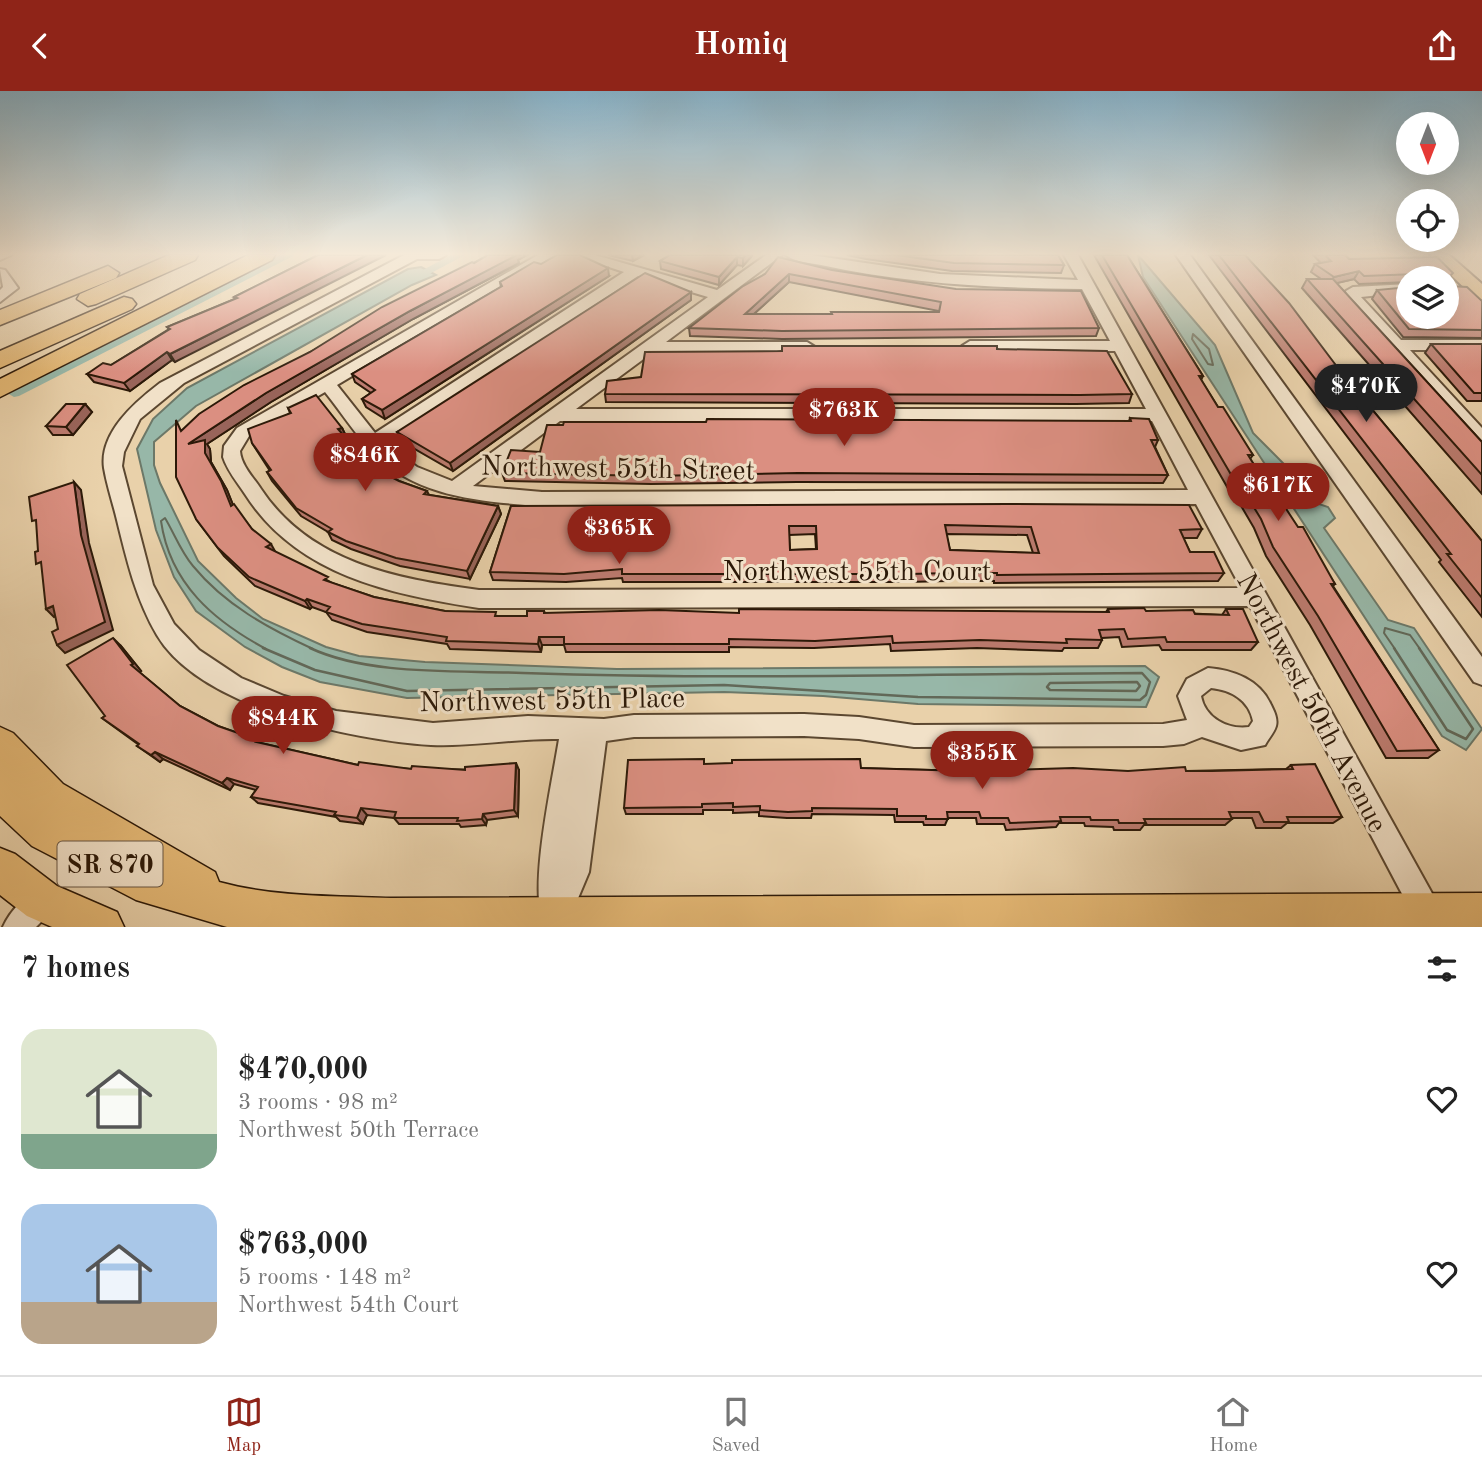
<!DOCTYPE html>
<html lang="en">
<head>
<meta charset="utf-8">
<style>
  :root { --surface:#fff; --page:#f6f6f6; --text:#222; --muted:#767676; --line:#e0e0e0; --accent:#8f2418 }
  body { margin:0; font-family:"Old Standard TT",serif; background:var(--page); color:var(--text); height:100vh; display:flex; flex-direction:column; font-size:26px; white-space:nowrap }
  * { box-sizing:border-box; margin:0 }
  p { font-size:23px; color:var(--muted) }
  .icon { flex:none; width:38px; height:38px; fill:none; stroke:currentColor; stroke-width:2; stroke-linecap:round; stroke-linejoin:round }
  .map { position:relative; height:836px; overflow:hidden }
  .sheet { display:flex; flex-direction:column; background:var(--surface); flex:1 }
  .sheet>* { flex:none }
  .needle { width:46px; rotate:180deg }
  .fabs { position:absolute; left:1396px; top:21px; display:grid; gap:14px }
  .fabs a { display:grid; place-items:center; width:63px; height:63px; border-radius:50%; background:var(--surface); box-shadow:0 7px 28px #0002; font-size:35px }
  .price { position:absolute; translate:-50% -60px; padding:0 16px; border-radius:24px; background:var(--accent); color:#fff; font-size:23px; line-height:46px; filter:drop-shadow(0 2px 4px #0008) }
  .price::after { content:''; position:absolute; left:50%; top:42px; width:21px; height:16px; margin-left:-10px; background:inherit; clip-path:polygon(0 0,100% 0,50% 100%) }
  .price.current { background:#222; color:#fff }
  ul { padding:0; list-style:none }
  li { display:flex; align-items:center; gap:21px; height:175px; padding:0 21px }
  li span { display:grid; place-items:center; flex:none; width:196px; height:140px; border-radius:21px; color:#555 }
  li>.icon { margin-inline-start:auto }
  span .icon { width:84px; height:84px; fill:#fffc; stroke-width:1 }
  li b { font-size:30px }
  h2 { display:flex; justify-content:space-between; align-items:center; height:84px; padding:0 21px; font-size:30px }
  header { display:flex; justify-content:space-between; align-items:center; height:91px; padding:0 21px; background:var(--accent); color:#fff; font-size:32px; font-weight:700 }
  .tabs { display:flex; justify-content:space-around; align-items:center; height:98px; border-top:2px solid var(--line); background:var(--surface); font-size:19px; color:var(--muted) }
  .tabs a { display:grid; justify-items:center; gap:4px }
  .tabs .current { color:var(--accent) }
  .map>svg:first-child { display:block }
  .water { fill:#97b7a8; stroke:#6c7868; stroke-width:2 }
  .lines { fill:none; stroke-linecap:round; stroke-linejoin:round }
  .shore-far1 { stroke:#626858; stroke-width:2 }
  .shore { stroke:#626858; stroke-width:2.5 }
  .canal { fill:#97b7a8; fill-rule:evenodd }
  .minor-casing { stroke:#5b4730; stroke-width:4 }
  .major-casing { stroke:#2c1908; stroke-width:4 }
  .highway-casing { stroke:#2c1908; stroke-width:3 }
  .minor { fill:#f1e1c8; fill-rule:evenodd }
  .major { fill:#e4b875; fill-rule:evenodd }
  .highway { fill:#e4b875; fill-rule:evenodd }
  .wall { fill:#bc7b6f; stroke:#2c1908; stroke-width:2; fill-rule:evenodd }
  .shaded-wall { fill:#99645a; stroke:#2c1908; stroke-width:2 }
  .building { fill:#db8f81; stroke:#2c1908; stroke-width:2; fill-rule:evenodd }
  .labels { text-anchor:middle; stroke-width:6; stroke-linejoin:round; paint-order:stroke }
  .shield { fill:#f1e1c8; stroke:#675542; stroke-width:2 }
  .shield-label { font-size:26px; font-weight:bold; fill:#2c1908 }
  .street-label { font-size:28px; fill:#2c1908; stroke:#f1e1c8 }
</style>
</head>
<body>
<header><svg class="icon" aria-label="back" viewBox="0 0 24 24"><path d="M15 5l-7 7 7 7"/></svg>Homiq<svg class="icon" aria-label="share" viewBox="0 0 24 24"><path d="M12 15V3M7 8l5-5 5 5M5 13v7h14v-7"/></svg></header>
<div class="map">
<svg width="1482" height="836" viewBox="0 0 1482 836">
  <rect width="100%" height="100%" fill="#e9d1aa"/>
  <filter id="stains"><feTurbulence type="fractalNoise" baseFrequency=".00286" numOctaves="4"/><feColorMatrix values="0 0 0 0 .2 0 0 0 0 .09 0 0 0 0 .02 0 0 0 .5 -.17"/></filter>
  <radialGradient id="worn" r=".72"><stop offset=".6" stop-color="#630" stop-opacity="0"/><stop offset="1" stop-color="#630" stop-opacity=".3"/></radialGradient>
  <!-- water -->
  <g class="water">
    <path d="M1138,164L1215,254L1253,342L1286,375L1304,408L1328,416L1335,427L1324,437L1388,529L1414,537L1482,638L1466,659L1442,645L1143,186Z"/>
    <path d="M421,176L436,184L412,194L196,315L154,351V374L160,392L198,470L236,507L263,528L326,556L359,565L425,571L617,578L1145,575L1159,586L1146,616L918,613L823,605L724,601L407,607L320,591L282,576L245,556L196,520L174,486L156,439L137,358L153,328L187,297L408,178Z"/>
  </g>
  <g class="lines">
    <!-- shore-far1 -->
    <g class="shore-far1">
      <path d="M1193,243L1209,258L1213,274L1208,273L1192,248Z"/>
      <path d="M266,558C214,530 170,493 161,430L165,427C174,442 181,461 193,475C225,514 268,537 313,558"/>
      <path d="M1395,558L1384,542L1385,537L1410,544L1420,558"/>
    </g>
    <!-- shore -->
    <g class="shore">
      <path d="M263,557L315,579L407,600L724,594L918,606L1140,609L1146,604L1150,591L1142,582C936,583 729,589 523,582C457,579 370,585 310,557"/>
      <path d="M1394,557L1447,639L1466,648L1473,638L1419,557"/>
      <path d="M1137,591L1140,595L1136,600L1050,599L1047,596L1050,592Z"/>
    </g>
    <!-- canal -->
    <g class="canal">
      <path d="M280,164H295L19,305L14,306L7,302Z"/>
      <path d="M451,164H465L416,190H408L406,188Z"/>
    </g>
    <!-- minor casing -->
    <g class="minor-casing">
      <g id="minor">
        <path d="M0,164H11L0,169Z"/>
        <path d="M404,164H446L439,168H417L184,292L140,328L124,361L122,375L153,494L174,533L199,559L241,587L284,605L336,620L433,632L528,625L604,628L634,624L804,623L859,626L914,634L1163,633L1187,629L1178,605L1187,588L1208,577C1234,579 1260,589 1271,614C1274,620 1278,628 1276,635C1274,642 1268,648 1265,654L1241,659L1202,646L1184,653L1163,655L914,656L859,648L804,645L634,646L606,650L589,781L566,836H544C528,797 552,693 559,648C516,647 473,656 431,654C353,649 200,617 157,544C136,508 127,470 117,429C113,412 107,395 104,377C99,342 135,311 160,292ZM1211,597C1231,599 1249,609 1253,630L1249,636C1228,639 1205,627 1201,605Z"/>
        <path d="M538,164H555L337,294L375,342L624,181L573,164H595L717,199L766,164H782L666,251H807L815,256L807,261H653L576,318H1146L1115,260H970L962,255L970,250H1110L1082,198C995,197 907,193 821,174C810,172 794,171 786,164H811L940,183L1078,189L1064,164H1078L1439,815L1443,825L1439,835H1419L1250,515L479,517C389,503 297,484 245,403C237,391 227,379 223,366L224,355L237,337ZM638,185L708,206L452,390L417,376L385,352ZM325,301C342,322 356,345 375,364C420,407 484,411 542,415L1196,413L1241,497L479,499C397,488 310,472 261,398C253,386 241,374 240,360L249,345ZM560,330H1152L1188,399L542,401L473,395Z"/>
        <path d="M1176,164H1190L1482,566V594L1474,591Z"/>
        <path d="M0,178L5,179L18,197L0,211V199L3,196Z"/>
        <path d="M1409,193V201L1361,206L1401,249H1482V259H1410L1482,337V354L1476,352L1347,207L1346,200L1353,196Z"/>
        <path d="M42,796L52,800L56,810L52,820L36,836H3C10,820 26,803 42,796Z"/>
      </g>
    </g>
    <!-- major casing -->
    <g class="major-casing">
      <path id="major" d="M1430,164H1449L1482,193V209L1475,207Z"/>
    </g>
    <!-- highway casing -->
    <g class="highway-casing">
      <g id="highway">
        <path d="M169,164H198L195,169L96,213L88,215L77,208L80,203Z"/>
        <path d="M248,164H275L272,169L0,306V288Z"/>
        <path d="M108,175L119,182L116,187L0,234V219Z"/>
        <path d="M124,206L132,208L136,213L132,218L0,277V260Z"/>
        <path d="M0,636L13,642L63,693L215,781L219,791C274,806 334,805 391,807L1482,802V836H227L136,809L32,755L0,725Z"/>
        <path d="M0,757L15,763L57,795L117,821L124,836H52L27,825L0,804Z"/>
      </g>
    </g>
    <!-- minor -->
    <use href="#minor" class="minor"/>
    <!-- major -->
    <use href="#major" class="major"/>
    <!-- highway -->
    <use href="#highway" class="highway"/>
  </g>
  <!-- wall -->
  <g class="wall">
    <path d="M318,164L175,271L172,269L130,300L94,291L87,283L111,274L169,238L167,236L235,208L234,206Z"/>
    <path d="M488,164H527L518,169L519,172L413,228L271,311L207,353L210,358L211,371L227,399L233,414L252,438L275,461L332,492L374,506L445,520L498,525H527L544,520L545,522H739L1106,521L1108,518L1222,524L1226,518L1258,551L1251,559H1162L1159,554L1122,556L1119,546L1102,547V549L1098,557H1064L1062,560L977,557L891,560L890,553L814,557L729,556V561H566L564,554H542L541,561L450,558L447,553L367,541L332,529L326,521L312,516L310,518L255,495L224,465L196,428L183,339L310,261L474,172Z"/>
    <path d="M608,164H644L633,170Z"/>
    <path d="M670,164H752L743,175L737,174L719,194L661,178L660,170Z"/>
    <path d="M847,164H1058L1064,174L1061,182L952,180L866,168Z"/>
    <path d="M1094,164H1127L1203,285L1201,289L1218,316L1253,364L1250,368L1273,404L1335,493L1333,495L1439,659L1428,667H1386L1310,534L1266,465L1254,437L1233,401H1230Z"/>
    <path d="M1209,164H1245L1344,285L1482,450V526L1439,471L1441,469Z"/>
    <path d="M1313,164H1345L1349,168L1450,186L1451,195L1482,210V247L1403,246L1372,208L1377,199L1409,226L1447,187H1409V191L1359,193L1354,188L1336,192L1482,351V403L1302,197L1307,188H1321L1311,181L1315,173L1321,172Z"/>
    <path d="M541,173L609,185L385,328L366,316L362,308L371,302L355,291L352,283L501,196L500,191Z"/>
    <path d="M832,179L1099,237L1096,245L782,248L690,245L689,237L765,183ZM789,191L939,220V221L831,223H754Z"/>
    <path d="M691,209L453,380L401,350L397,341Z"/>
    <path d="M1431,253H1482V310H1467L1425,262Z"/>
    <path d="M997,258L1132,303L1129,312L1076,313L606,311L605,303L641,286L782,260Z"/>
    <path d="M85,313L92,321L73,344H53L46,335Z"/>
    <path d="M288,317L342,337L346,345L345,346L358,363L372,376L399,390L427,400L429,404L498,415L501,423L470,488L400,475L351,458L332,449L328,441L301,425L272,390L267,381L270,380L252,352L290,322Z"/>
    <path d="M1130,327L1158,349L1155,356L1168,384L1163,392L797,391L651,393L505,390L502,382L540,361L1129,330Z"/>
    <path d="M511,415L1202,438L1197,447H1183L1190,461L1224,482L1218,490L994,492V490H971L970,485H949L947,490L907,491H623L622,487L566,491L493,489L490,481ZM815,443L816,458L790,459L789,444ZM946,443L1027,444L1033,462L950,459Z"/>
    <path d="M121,555L141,580L139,581L180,615L218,635L258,649L261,652L358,674L411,678L519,679L518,725L487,729L486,734L461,736L459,733H399L394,727L367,724L363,733L340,730L336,726L258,712L251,706L256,699L234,693L230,699L163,668L160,671L137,655L139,654L102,627L105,625Z"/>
    <path d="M704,673L968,680H1186L1286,678L1291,674L1342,726L1333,732H1287L1281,737H1256L1252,727H1232V728L1225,734H1144L1140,739H1114L1113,736L1085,735L1084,732H1059L1056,736L1006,739L1004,733H977L976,727H948L945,734H924L923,731H895L894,724L812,723L811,727H787L759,725V721L733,722V719H703V723H626L624,717Z"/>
  </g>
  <!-- shaded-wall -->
  <g class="shaded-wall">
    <path d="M367,164H386L175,271L170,263Z"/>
    <path d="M514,164H527L518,169L519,172L413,228L271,311L207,353L210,358L211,371L227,399L237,424L188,353L266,302L410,220Z"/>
    <path d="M632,164H644L633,170Z"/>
    <path d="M746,164H752V165L743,175V167Z"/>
    <path d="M737,166V174L719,194V186Z"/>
    <path d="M608,177L609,185L385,328L382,319Z"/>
    <path d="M1359,180L1354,188L1329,194L1334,186Z"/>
    <path d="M789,183V191L745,231V223Z"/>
    <path d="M691,201V209L453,380L450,372Z"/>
    <path d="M167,261L172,269L130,300L124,292Z"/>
    <path d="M85,313L92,321L73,344L66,336Z"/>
    <path d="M342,337L346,345L342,347L338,338Z"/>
    <path d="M74,391L81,399L89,452L113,539L65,562L57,554L81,444Z"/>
    <path d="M498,415L501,423L470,488L467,480Z"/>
    <path d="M271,453L276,462L266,456Z"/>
    <path d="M307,508L312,516L310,518L305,510Z"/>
    <path d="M53,515L62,523L54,526L46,518Z"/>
    <path d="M539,546L542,554L541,561L538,553Z"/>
    <path d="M113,547L121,555L141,580L139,582L131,574Z"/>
    <path d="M155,661L163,668L160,671L151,664Z"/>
    <path d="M516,672L519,679L518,725L514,719Z"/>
    <path d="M227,687L234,693L230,699L222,692Z"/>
    <path d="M361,717L367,724L363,733L357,727Z"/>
    <path d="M483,723L487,729L486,734L482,728Z"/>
  </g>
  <!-- building -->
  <g class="building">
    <path d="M318,164H367L170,263L167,261L124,292L87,283L103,272L111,274L170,238L167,236L237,207L234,206Z"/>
    <path d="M488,164H517L410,220L266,302L188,353L205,349V362L221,390L231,415L234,413L252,438L271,453L266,456L328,486L324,489L374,506L445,520L496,521L495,525H527V520H544V522L659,519L739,522V518L1109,521L1108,518L1144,517L1146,520L1193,519L1195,523L1229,524L1226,518H1243L1258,551H1167L1165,546L1128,548L1124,538L1099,539L1102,549L1066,548L1067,552L980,549L893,552L892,545L815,550L729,548V553H564V546H539L538,553L446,550L447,546L362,533L326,521L330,516L307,508L305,510L249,486L218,457L196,428L176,386V329L181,340L199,323L244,294L310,261L382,216L472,171L474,172Z"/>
    <path d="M557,164H580L608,177L382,319L362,308L375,299L352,283L502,195L500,191L534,171L541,173Z"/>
    <path d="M670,164H746L743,167L737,166L719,186L660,170Z"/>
    <path d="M896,164H1058L1064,174L954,172Z"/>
    <path d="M1102,164H1127L1203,285H1199L1218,316H1223L1253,364H1248L1273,404H1277L1298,436H1303L1335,493H1331L1439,659L1397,660L1318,525L1273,456L1261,428L1239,392H1236Z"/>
    <path d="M1219,164H1245L1289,212L1344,285L1482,450V507L1447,463H1451Z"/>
    <path d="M1325,164H1345L1349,168L1437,166L1453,182L1450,185L1451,195L1467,196L1482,210V239L1409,238L1377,199L1409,196V226H1447V187H1416V183L1364,185L1359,180L1334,186L1315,173L1331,170Z"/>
    <path d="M778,166L832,179L956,198L1081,200L1099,237L782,240L689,237L743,195L765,183ZM789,183L941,211L939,221H831L832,223H745Z"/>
    <path d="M645,182L691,201L450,372L397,341Z"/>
    <path d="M1307,188H1333L1482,351V384Z"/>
    <path d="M1431,253H1482V302H1474Z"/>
    <path d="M782,255H997V258L1107,260L1132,303L1080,304L605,303L607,290L641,286L645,261L782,260Z"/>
    <path d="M316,304L342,337L338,338L354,356L351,358L372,376L399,390L427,400L424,403L498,415L467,480L396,467L346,450L328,441L332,438L296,417L267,381L271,379L252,352L248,338L291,322L288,317Z"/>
    <path d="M66,313H85L66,336L46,335Z"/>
    <path d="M1130,327L1149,328L1158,349H1151L1168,384L798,382L650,385L502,382L511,359L540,361L547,334H563L564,331H706L707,328L1131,330Z"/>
    <path d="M74,391L81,444L105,531L57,554L52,541L58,538L53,515L46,518L41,471L36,473L35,461L38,460L36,429L32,430L29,406Z"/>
    <path d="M1008,413L1189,414L1202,438L1180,439L1190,461H1214L1224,482L997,484V482H974L973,477H949L950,482L909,483H622V478L564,483L490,481L511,415ZM945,434L1031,436L1039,462L950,459ZM789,435H816L817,458L790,459Z"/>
    <path d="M113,547L133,573L131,574L180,615L218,635L258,649L256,651L358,674L359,671L411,678L412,675L465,679V676L516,672L514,719L483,723L482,728L457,730L458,727H394L396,721L361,717L357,727L334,724L336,721L251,706L258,696L227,687L222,692L155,661L151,664L137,655L139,653L102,627L105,625L67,574Z"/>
    <path d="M704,668V673L732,672V669L860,668L861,677L968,680L1073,677L1128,680L1185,676L1186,680H1212L1293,678L1291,674L1315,673L1342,726H1287L1289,731H1264L1259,721H1229L1232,728H1144L1146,732H1119L1118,729H1091L1090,726H1060L1061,730L1010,732L1008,727H981L979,721H947L948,728H926V725H897V718L812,717V720L788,721L760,719V715L733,716V712L702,713V716L624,717L628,669Z"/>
  </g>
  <!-- sky -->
  <linearGradient id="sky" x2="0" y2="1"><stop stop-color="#87b5ce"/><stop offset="0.58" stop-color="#f5ead9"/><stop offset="1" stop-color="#f5ead9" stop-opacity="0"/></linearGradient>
  <rect width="1482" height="281" fill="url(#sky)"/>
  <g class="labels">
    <!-- shield labels -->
    <rect class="shield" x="57.5" y="750.5" width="105" height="45" rx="5"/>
    <g class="shield-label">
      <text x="110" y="782">SR 870</text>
    </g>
    <!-- street labels -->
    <g class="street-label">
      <text transform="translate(618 376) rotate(1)" y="10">Northwest 55th Street</text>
      <text x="857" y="489">Northwest 55th Court</text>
      <text transform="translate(552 608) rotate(-1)" y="10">Northwest 55th Place</text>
      <text transform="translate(1313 611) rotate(62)" y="10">Northwest 50th Avenue</text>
    </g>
  </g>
  <rect width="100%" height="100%" filter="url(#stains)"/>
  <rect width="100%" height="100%" fill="url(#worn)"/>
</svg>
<div class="fabs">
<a><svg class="needle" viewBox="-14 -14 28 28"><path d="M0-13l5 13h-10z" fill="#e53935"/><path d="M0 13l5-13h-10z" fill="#767676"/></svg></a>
<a><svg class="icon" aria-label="locate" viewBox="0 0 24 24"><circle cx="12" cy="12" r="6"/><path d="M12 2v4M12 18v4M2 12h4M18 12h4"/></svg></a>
<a><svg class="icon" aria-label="layers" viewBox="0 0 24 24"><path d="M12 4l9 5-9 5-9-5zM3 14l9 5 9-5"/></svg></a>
</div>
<b class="price current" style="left:1366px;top:333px">$470K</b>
<b class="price" style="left:844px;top:357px">$763K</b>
<b class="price" style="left:365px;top:402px">$846K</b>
<b class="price" style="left:1278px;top:432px">$617K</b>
<b class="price" style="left:619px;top:475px">$365K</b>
<b class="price" style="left:283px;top:665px">$844K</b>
<b class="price" style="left:982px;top:700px">$355K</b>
</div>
<section class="sheet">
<h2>7 homes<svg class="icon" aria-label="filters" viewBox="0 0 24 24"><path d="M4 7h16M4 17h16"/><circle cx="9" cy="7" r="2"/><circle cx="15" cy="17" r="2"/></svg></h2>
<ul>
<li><span style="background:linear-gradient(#dfe7d0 75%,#7fa58c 0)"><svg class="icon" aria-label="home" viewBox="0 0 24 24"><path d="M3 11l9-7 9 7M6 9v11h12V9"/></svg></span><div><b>$470,000</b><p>3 rooms · 98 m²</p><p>Northwest 50th Terrace</p></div><svg class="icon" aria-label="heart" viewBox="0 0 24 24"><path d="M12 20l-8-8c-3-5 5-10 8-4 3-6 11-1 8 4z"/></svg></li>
<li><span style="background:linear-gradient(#a9c7e8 70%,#b9a48a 0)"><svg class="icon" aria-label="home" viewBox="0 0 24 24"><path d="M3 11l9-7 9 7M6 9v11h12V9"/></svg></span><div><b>$763,000</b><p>5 rooms · 148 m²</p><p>Northwest 54th Court</p></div><svg class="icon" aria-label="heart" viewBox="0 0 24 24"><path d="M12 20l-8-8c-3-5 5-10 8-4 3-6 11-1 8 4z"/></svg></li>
</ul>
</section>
<nav class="tabs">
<a class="current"><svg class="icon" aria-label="map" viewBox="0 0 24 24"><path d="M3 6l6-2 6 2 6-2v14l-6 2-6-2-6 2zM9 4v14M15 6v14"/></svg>Map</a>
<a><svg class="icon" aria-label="saved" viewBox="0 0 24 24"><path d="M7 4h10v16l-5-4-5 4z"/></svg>Saved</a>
<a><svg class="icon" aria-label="home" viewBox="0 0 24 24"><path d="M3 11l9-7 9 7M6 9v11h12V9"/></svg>Home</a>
</nav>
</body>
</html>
